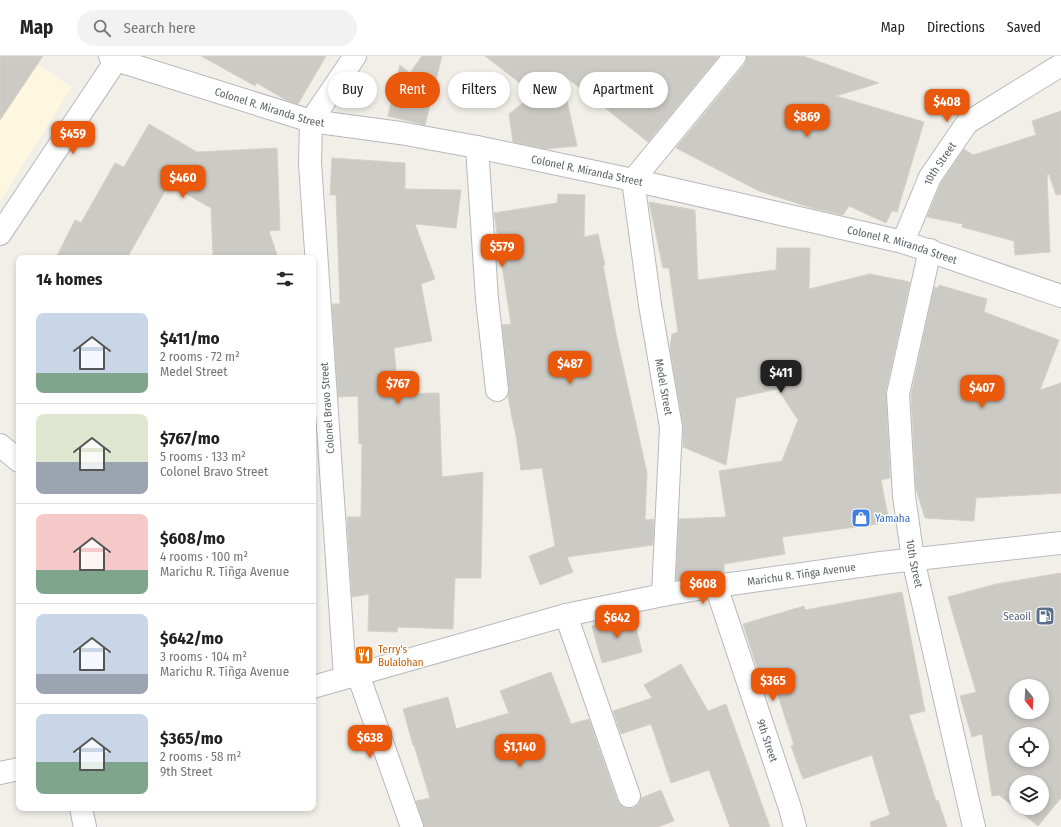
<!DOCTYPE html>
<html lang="en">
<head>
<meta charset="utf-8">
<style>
  :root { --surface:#fff; --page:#f2f2f2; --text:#222; --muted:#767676; --line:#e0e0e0; --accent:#ea580c }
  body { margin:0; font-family:"Fira Sans Condensed",sans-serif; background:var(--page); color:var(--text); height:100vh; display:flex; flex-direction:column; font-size:15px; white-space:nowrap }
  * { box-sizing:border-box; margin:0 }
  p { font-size:13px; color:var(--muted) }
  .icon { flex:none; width:22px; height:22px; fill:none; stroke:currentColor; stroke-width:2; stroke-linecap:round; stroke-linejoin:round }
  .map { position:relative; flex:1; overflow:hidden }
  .side { position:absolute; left:16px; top:199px; width:300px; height:556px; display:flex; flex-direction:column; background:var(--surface); border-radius:8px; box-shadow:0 2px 6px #0003 }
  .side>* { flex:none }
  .top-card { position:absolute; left:328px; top:16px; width:380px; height:36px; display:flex; gap:8px }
  .needle { width:26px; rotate:162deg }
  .controls { position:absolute; left:1009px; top:623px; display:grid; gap:8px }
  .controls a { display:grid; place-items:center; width:40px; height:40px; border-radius:50%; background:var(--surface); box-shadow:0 2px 6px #0003; font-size:20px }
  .price { position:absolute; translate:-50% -34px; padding:0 9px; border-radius:8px; background:var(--accent); color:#fff; font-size:13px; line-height:26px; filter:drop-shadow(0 1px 2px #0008) }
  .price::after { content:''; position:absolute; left:50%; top:24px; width:12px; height:9px; margin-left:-6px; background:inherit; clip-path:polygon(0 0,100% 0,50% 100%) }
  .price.on { background:#222; color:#fff }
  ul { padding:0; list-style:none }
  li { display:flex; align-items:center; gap:12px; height:100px; padding:0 20px }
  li+li { border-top:1px solid var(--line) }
  li span { display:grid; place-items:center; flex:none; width:112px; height:80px; border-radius:8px; color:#555 }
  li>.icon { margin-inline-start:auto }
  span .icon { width:48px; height:48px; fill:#fffc; stroke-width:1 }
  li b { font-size:17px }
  h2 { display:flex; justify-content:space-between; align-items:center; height:48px; padding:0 20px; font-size:17px }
  .pill { padding:0 14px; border-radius:18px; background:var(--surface); box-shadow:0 2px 6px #0003; font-size:14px; line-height:36px }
  .pill.on { background:var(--accent); color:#fff }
  header { display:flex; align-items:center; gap:24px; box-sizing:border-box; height:56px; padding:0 20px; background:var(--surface); border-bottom:1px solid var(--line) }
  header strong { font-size:19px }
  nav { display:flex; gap:22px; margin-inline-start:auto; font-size:14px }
  .search { width:280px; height:36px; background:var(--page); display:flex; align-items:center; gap:10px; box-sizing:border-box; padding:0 14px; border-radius:22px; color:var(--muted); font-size:15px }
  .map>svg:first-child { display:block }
  .commercial { fill:#fef7e0 }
  .building { fill:#cccac5; stroke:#d6d1c6; fill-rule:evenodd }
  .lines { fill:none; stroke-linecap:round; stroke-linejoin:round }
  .minor-casing { stroke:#b5b8bc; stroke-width:24 }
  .secondary-casing { stroke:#b6babf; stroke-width:24 }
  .minor { stroke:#fff; stroke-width:22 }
  .secondary { stroke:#fff; stroke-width:22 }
  .labels { text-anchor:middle; stroke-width:3; stroke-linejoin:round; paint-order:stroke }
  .street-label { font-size:11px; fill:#5f6368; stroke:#fff }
  .shop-label { font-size:11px; fill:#366cbe; stroke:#fff; text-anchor:start }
  .service-label { font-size:11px; fill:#4e5e75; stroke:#fff; text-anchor:end }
  .food-label { font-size:11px; fill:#c56008; stroke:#fff; text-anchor:start }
</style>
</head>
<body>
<header>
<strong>Map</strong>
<div class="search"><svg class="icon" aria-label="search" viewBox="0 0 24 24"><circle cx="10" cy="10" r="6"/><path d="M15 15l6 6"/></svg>Search here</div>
<nav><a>Map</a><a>Directions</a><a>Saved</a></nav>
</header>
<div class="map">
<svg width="1061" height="771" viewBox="0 0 1061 771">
  <rect width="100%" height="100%" fill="#f1efe8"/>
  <!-- commercial -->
  <path class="commercial" d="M0,0H24L72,31L0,145Z"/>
  <!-- building -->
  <g class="building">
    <path d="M0,0H43L0,64Z"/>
    <path d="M201,0H326L298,48L286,44L257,27L255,30Z"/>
    <path d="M422,0H442L425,69L388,60L400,9L410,17Z"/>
    <path d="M485,0H719L648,86L561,17L577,90L545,93L513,86L509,58L534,38Z"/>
    <path d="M747,0H803L879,27L836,40L924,66L897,156L892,155L886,167L849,150L843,159L812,152L759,135L676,92L745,8Z"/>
    <path d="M1061,55V138L1056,139L1049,118L1047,119L1050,196L1015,199L1014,185L962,171L963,168L927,161L941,127L964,93L973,99L1036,79L1032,65Z"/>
    <path d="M149,68L197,96L277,92L280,174L269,175L278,202H213L211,152L169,128L127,202H56L75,164L81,167L115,107L124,111Z"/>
    <path d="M332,102L405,107V133L461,134L456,172L415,168L435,223L421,228L432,285L394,292L398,338L439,337L442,421L483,416L481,522H455L453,573L398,571L397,576L368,575L369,538L352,541L347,461H361L362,388H359L358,340L338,341L332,248H340L336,139H330Z"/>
    <path d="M558,138L585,139L584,181L598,178L605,209H603L616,278L647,417L645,464L654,463L653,489L567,501L573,516L540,529L529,500L555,490L542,412L521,414L516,380L511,357L508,340L509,333L502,269L511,268L494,157L557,147Z"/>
    <path d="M649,146L695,154L698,224L776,214L777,192H810L809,233L870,218L910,226L886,335L890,422L881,424L888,460L877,459L878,468L782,481L785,498L724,508V516L676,524L679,463L726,461L719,415L782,405L798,364L778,333L736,342L726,409L683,391V369L670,292L672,278L678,276L669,212H663Z"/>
    <path d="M939,229L987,243L984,256L1059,284L1040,334L1061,327V437L976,442L974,465L925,462L916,433L911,339L934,231L938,232Z"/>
    <path d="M1061,517V742L1038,770L999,739L992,740L982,678L972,681L960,640L976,636L948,541L996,528ZM1016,630H1042V656H1016ZM1016,678H1042V704H1016ZM1016,726H1042V752H1016Z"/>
    <path d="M902,536L925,655L909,659L936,745L938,744L947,771H871L870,766L890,759L872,699L803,723L791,690L794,689L774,627L763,630L743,568L804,550L805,554Z"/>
    <path d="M633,559L642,596L602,607L592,570Z"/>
    <path d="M681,608L708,655L726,648L770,771H730L709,714L671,727L651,668L621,678L613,655L652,642L644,629Z"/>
    <path d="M551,616L571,668L589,663L617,744L621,749L626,752H633L639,748L641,742L661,734L674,765L658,771H424L416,745L430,742L414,689H413L403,653L448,641L456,673L509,657L500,635Z"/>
  </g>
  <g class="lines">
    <!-- minor casing -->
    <g class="minor-casing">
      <g id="minor">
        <path id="s1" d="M110,0L116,4L311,65L400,77L477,91L633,124L903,186L1061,240"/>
        <path d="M477,91L487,243L497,334"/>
        <path d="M0,178L119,0"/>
        <path id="s2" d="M903,186L930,121L967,67L1061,9"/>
        <path id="s3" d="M930,194L898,338L904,440L913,503L974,771"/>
        <path d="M0,389L19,405"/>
        <path id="s4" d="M716,530L790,752L795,771"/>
        <path d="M663,539L671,371L650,249L633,124L735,0"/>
        <path d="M566,559L629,740"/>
        <path d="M360,624L412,771"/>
        <path d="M81,752L85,771"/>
      </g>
    </g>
    <!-- secondary casing -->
    <g class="secondary-casing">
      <g id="secondary">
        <path d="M345,621L310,107L311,65L355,0"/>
        <path id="s5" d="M313,631L566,559L663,539L716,530L881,507L1061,487"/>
        <path d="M0,717L19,713"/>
      </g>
    </g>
    <!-- minor -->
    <use href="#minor" class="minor"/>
    <!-- secondary -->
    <use href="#secondary" class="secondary"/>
  </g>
  <!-- icons -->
  <defs>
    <g id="shop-square" transform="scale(1)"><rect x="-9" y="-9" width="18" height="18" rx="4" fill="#3f7fe0" stroke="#fff"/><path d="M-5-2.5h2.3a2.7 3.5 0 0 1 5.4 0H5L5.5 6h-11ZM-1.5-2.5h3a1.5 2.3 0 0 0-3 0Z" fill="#fff"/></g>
    <g id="fuel-square" transform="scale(1)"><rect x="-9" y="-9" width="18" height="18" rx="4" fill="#5c6f8a" stroke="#fff"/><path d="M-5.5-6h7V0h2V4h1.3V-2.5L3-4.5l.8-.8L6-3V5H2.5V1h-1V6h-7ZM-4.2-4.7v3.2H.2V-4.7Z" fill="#fff"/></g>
    <g id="restaurant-square" transform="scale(1)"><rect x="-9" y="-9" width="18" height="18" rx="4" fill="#e8710a" stroke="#fff"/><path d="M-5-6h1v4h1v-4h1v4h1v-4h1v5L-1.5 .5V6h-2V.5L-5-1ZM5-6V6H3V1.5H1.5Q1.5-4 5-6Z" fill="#fff"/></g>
  </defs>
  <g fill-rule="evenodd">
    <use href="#shop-square" x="861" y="462"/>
    <use href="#fuel-square" x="1045" y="560"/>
    <use href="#restaurant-square" x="364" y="599"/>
  </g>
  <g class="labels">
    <!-- street labels -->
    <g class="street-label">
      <text dy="4" stroke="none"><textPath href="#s1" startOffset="168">Colonel R. Miranda Street</textPath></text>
      <text dy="4" stroke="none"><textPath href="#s2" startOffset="87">10th Street</textPath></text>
      <text dy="4" stroke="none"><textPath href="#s1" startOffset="492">Colonel R. Miranda Street</textPath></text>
      <text dy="4" stroke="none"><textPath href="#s1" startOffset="816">Colonel R. Miranda Street</textPath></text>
      <text transform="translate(664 331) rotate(80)" y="4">Medel Street</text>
      <text transform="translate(327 352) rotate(-94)" y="4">Colonel Bravo Street</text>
      <text dy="4" stroke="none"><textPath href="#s3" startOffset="318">10th Street</textPath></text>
      <text dy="4" stroke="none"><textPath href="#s5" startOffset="502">Marichu R. Tiñga Avenue</textPath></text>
      <text dy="4" stroke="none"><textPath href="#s4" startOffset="163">9th Street</textPath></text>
    </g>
    <!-- shop labels -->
    <g class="shop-label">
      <text x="875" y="466">Yamaha</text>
    </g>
    <!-- service labels -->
    <g class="service-label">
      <text x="1031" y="564">Seaoil</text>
    </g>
    <!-- food labels -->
    <g class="food-label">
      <text x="378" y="597">Terry's<tspan x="378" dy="13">Bulalohan</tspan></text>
    </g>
  </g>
</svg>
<div class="controls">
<a><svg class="needle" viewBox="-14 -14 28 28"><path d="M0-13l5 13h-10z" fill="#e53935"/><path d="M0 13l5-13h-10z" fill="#767676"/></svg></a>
<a><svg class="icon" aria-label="locate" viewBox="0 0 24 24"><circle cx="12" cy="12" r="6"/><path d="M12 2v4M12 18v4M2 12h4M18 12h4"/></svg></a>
<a><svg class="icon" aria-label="layers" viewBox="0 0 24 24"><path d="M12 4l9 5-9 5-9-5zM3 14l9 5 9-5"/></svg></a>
</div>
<b class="price" style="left:947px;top:67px">$408</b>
<b class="price" style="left:807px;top:82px">$869</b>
<b class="price" style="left:73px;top:99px">$459</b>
<b class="price" style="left:183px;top:143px">$460</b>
<b class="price" style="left:502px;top:212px">$579</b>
<b class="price" style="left:570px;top:329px">$487</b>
<b class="price on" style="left:781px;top:338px">$411</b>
<b class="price" style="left:398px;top:349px">$767</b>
<b class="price" style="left:982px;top:353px">$407</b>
<b class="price" style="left:703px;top:549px">$608</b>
<b class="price" style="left:617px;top:583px">$642</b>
<b class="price" style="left:773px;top:646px">$365</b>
<b class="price" style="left:370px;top:703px">$638</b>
<b class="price" style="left:520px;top:712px">$1,140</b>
<div class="top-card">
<a class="pill">Buy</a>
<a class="pill on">Rent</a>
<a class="pill">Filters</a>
<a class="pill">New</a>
<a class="pill">Apartment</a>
</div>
<section class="side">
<h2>14 homes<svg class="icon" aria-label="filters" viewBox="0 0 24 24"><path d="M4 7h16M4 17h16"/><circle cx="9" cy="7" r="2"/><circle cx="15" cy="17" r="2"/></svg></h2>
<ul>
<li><span style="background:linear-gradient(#c9d6e8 75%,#7fa58c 0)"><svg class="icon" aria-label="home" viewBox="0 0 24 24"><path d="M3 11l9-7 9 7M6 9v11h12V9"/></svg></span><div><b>$411/mo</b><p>2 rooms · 72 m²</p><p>Medel Street</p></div></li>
<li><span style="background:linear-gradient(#dfe7d0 60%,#9aa5b1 0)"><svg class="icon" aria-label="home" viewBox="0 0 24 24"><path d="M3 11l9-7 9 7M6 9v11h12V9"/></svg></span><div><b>$767/mo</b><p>5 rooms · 133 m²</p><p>Colonel Bravo Street</p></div></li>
<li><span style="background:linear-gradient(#f6c9c9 70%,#7fa58c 0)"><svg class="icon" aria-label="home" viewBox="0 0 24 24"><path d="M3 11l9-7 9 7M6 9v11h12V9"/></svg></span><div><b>$608/mo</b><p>4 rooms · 100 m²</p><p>Marichu R. Tiñga Avenue</p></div></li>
<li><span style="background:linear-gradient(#c9d6e8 75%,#9aa5b1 0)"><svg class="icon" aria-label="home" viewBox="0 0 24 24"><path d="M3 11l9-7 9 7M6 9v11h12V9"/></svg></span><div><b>$642/mo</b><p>3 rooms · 104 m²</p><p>Marichu R. Tiñga Avenue</p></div></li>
<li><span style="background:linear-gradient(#c9d6e8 60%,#7fa58c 0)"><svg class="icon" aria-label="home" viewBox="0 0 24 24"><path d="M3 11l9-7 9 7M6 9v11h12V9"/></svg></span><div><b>$365/mo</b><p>2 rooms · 58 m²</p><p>9th Street</p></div></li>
</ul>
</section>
</div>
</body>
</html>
